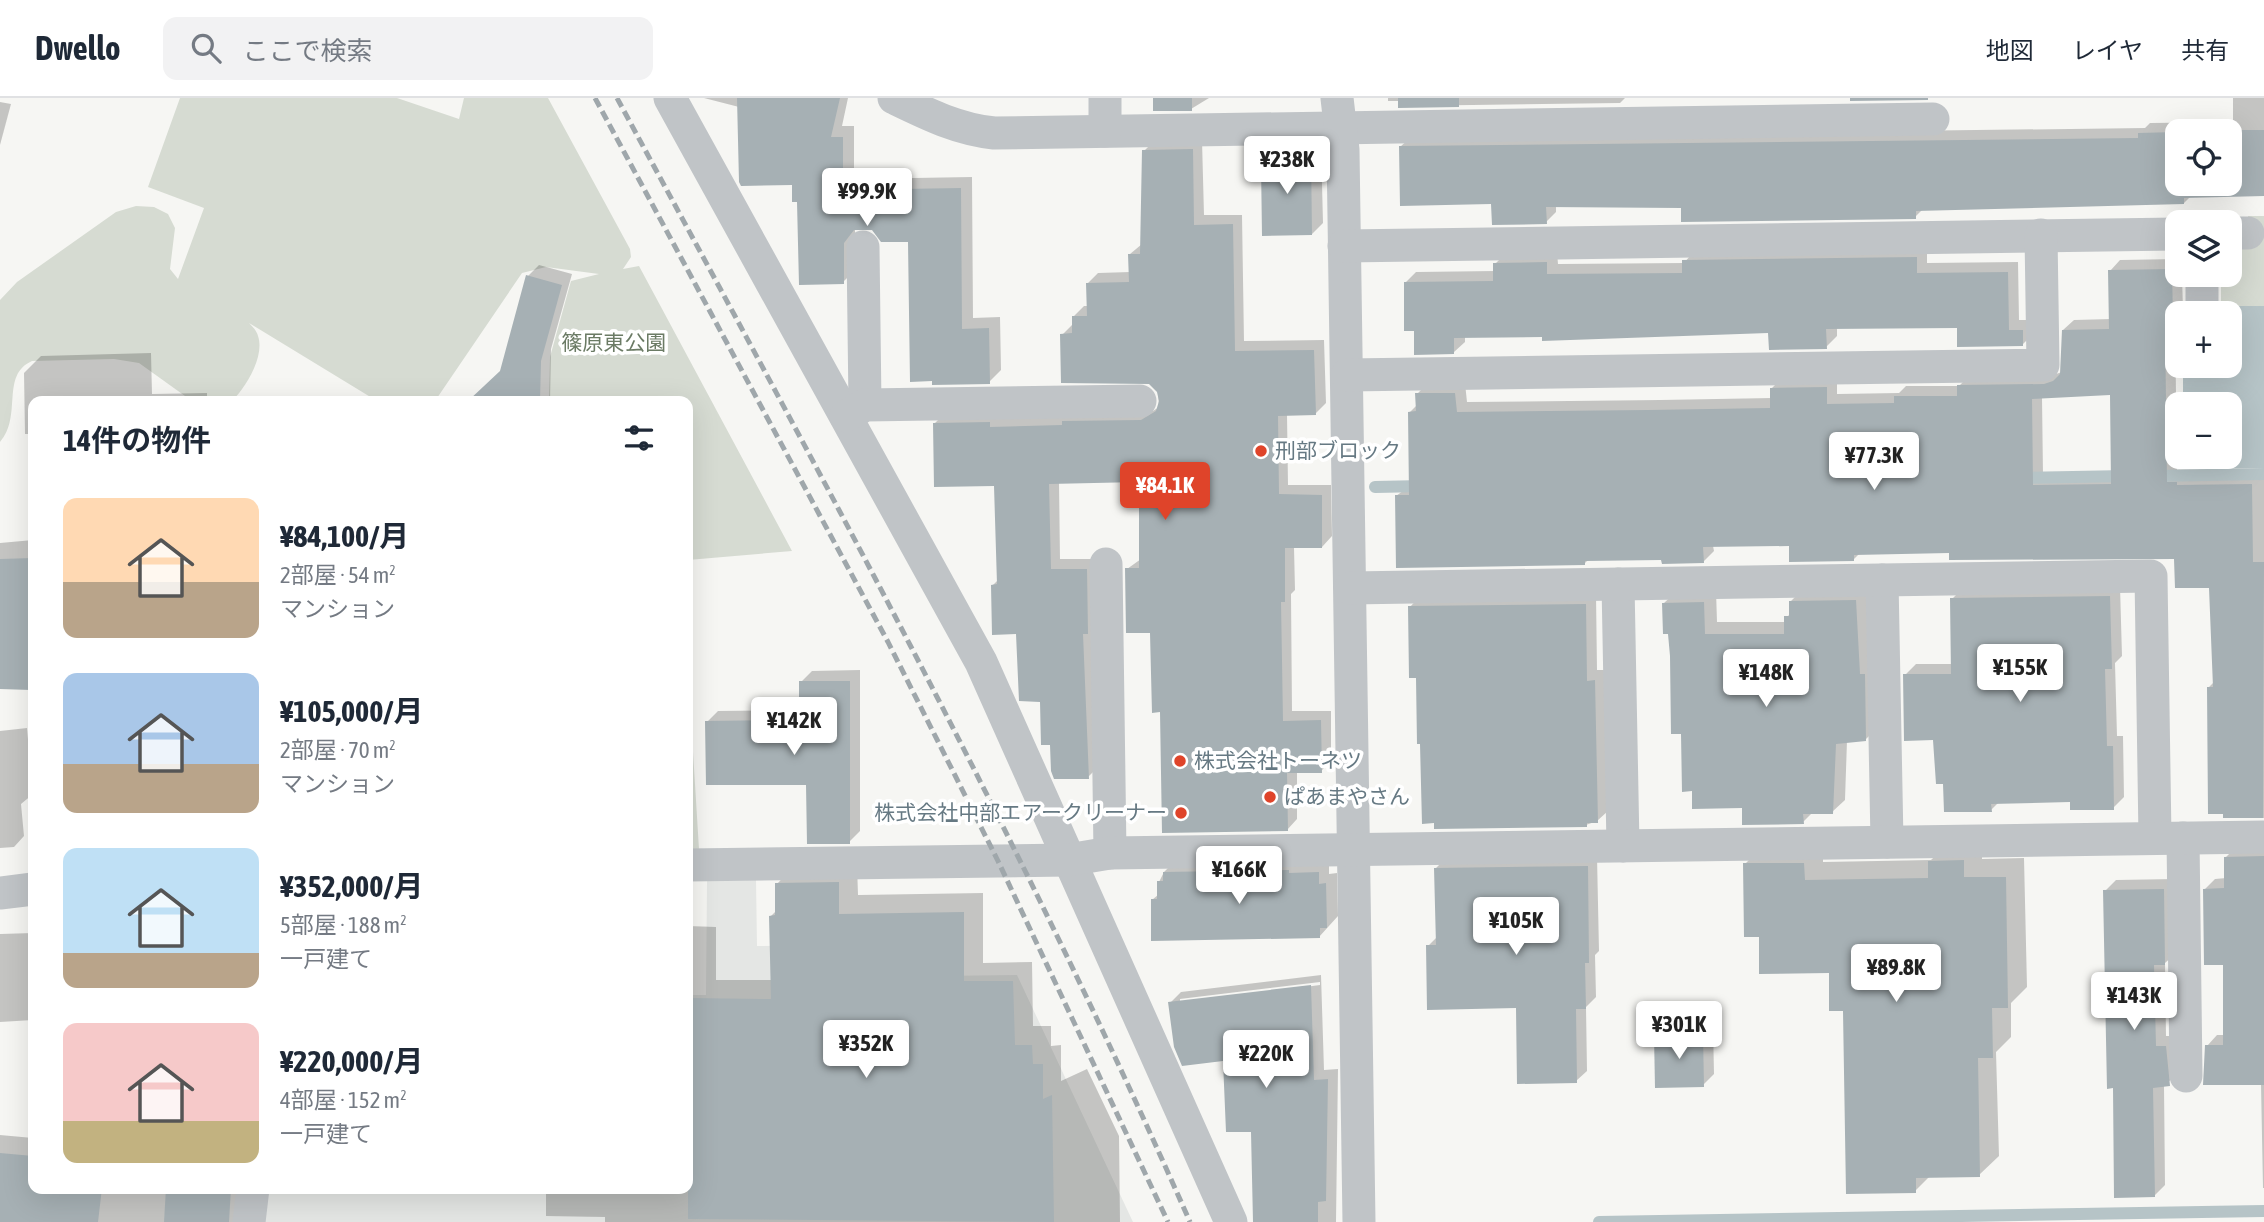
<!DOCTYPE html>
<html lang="ja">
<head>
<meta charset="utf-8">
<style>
  :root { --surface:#fff; --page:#f2f2f3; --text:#1f2937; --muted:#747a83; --line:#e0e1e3; --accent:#df442a }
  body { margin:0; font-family:"Asap Condensed","Noto Sans JP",sans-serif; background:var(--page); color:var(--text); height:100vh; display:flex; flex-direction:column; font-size:26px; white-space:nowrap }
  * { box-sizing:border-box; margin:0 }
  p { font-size:23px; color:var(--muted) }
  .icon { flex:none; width:38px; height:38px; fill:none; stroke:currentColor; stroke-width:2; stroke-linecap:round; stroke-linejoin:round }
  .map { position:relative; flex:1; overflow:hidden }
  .details { position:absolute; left:28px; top:298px; width:665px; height:798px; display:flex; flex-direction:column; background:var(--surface); border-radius:14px; box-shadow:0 7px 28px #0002 }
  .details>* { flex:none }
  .buttons { position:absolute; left:2165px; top:21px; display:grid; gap:14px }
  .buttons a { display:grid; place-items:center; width:77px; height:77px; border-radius:14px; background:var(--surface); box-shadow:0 7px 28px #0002; font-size:35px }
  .price { position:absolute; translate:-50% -60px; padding:0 16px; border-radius:7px; background:#fff; color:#222; font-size:23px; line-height:46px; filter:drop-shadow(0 2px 4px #0008) }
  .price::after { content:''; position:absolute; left:50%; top:42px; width:21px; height:16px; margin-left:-10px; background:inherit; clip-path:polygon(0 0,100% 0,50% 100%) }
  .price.current { background:var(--accent); color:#fff }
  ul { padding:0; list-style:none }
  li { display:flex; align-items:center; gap:21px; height:175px; padding:0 35px }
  li span { display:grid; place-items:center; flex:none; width:196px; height:140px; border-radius:14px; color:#555 }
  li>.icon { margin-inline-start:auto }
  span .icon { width:84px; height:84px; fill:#fffc; stroke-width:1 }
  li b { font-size:30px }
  h2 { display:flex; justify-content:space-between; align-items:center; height:84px; padding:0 35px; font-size:30px }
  header { display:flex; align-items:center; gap:42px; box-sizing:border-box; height:98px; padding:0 35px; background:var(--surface); border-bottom:2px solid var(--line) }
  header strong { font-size:33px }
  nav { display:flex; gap:38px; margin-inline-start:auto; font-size:24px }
  .search { width:490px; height:63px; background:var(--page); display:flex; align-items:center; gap:18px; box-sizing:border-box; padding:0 24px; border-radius:14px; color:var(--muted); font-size:26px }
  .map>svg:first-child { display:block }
  .built { fill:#e4e6e4 }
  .green { fill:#d6dbd2 }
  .water { fill:#b6c4c7 }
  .shadow { fill:#0003; fill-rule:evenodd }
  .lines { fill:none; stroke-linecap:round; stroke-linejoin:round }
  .stream { stroke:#b6c4c7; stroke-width:12 }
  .building { fill:#a6b0b4; fill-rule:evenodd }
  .street { stroke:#c0c4c7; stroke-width:33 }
  .rail { stroke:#9fa7ab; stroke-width:5; stroke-dasharray:10 5; stroke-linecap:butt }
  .poi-dot { fill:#df442a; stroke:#fff; stroke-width:2.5 }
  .labels { text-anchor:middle; stroke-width:7; stroke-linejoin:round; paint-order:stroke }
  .park-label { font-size:21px; fill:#6b7b65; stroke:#fff }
  .poi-label { font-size:21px; fill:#667983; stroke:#fff; text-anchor:start }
</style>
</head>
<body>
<header>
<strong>Dwello</strong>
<div class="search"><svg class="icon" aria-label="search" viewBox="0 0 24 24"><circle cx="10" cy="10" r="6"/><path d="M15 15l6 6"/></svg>ここで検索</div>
<nav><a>地図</a><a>レイヤ</a><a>共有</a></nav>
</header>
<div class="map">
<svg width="2264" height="1124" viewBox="0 0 2264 1124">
  <rect width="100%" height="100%" fill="#f6f6f3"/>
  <!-- built -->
  <path class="built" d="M756,782L757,848L854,847V879L1017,877L1133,1124H256L259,1090H688V897H706L707,783Z"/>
  <!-- green -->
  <g class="green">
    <path d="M180,0H397L459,21L464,0H548L630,151L631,159L623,171L639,168L792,453L688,462V303H549L550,259L571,183L599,176L546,169L522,175L435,303H377L249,225C252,228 257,233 258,238C265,258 246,289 232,303H192L139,265L114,261L32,263C0,277 23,318 0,344V202L17,184L116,114L136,108L154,109L168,116L175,130L170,171L178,181L204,110L148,89Z"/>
    <path d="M2248,118H2264V208H2221V177H2230V151H2248Z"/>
    <path d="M688,571V573L699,751H688Z"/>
  </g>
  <!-- water -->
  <path class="water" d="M2221,208H2264V370L2184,371V359H2230V306H2183V268H2230V215H2221Z"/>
  <!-- shadow -->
  <g class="shadow">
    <path d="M704,0H848L842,28H854V81L972,79L973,220L1000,219L1001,272L989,284L909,142L873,130H855V172L843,184L799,102L794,86L739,9Z"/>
    <path d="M1154,0H1209L1191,11Z"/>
    <path d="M1388,0H1625L1620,5L1400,8V3H1388Z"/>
    <path d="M2233,0H2264V96L2191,98L2184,105L1923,111L1915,119L1683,108H1556V114L1546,124L1492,105L1400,49L1411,39L2145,30L2150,25L2233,24ZM2177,33H2230V86H2177Z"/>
    <path d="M0,4L11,6L0,47Z"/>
    <path d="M1202,42L1204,117H1242L1244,243L1324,242L1326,305L1316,315L1287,316L1288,387H1331L1332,438L1322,449H1294L1295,492L1291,496L1292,613H1331V663L1321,673H1297V721L1287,732L1162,613L1152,533L1127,471L1141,461V383L1059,384L1060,461H1096L1098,669L1088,679L1052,645L1042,602L1018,534L993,487L999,481L996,386L934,326L944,316L1153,313L1159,309L1158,293L1149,284L1062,237L1072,227L1074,218L1084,208H1089L1088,185L1098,175L1130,174V156L1142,146L1144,53L1154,43Z"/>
    <path d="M1291,46H1321L1323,125L1312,136L1263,66L1274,55H1282Z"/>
    <path d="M1927,149V165L2018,164L2019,222H2033L2034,235L2023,246L1958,228L1837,229V238L1826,249L1770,233L1465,238V244L1454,254L1416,231L1405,185L1416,174L1495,173V166L1506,155L1557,154L1558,166L1684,165L1695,152Z"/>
    <path d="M2177,161V177H2182L2183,212L2175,220L2177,374H2187V377L2264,376V720L2224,719L2208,590L2214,584L2211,488L2176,459L1951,453L1860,455L1854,461L1791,447L1713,448L1714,453L1703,464L1663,460L1589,461L1585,465L1396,398L1411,387L1410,314L1417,307V296L1428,285H1465L1467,304L1660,302L1772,300L1771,291L1782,280L1837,279V296L1899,295L1906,288H1959L1970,277L2056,276L2062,274L2063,232L2074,222L2111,221L2110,173L2120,162ZM2112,295V376L2043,377L2042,299Z"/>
    <path d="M539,167L572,176L551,251L550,303H492L528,178Z"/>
    <path d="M151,255L152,296L207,295V303H33V336H25L24,275L41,258Z"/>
    <path d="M33,442V525L0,536V445Z"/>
    <path d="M2120,488L2122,558L2115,565L2117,638H2123L2124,699L2113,710L2071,703L1999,704L1991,712L1945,685L1935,640L1905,577L1916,566H1953L1952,501L1963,490Z"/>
    <path d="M1868,490L1878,629L1865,642L1847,643L1845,702L1832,714H1813L1803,724L1694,691L1664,505L1677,493L1716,492L1717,524H1785L1791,513V503L1803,491Z"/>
    <path d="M1596,496L1597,572H1605L1608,713L1597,723L1586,727L1418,578L1410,509L1420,498Z"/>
    <path d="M860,572V733L849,744L808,685L707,624L718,613L801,612V584L812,573Z"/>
    <path d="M27,630L33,696L21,706L24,738L14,749L0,750V633Z"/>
    <path d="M1982,744V761L2024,760L2027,889L2011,905V939L1996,954L1999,1058L1979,1077L1930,1078L1915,1093L1830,873L1761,837L1745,766L1764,747L1823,746V764L1931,762L1949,745Z"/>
    <path d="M2264,747V1090H2263L2261,987L2207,948L2217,937H2225V865L2205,791L2215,781L2226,780L2225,760L2236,749Z"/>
    <path d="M1597,758L1599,853L1595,857L1596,899L1586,909L1587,973L1576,983L1518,909L1428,848L1437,839L1436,770L1446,760Z"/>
    <path d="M1175,763L1329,764V776L1337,775L1338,818L1319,839L1152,802L1159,796V784L1164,774Z"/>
    <path d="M796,766H857L858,797L983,795V865L1032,864L1033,928H1051V948L1061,947V983L1087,971L1119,1038L1120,1124H605V1119L546,1118V1090H688V828L716,829V882H772L771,818L777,812V786Z"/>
    <path d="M2175,781L2176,855L2165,865L2166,938H2177L2180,975L2164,987L2165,1087L2154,1098L2115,989L2105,793L2116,782Z"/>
    <path d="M33,835V922L0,924V836Z"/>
    <path d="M1321,877L1324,972L1338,971L1336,1124H1270L1253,1032L1224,961L1170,905L1181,894ZM1320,884V887L1180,905V901Z"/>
    <path d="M1667,927H1713L1714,976L1703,987L1656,938Z"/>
    <path d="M0,1037L33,1040V1090H246L244,1124H0Z"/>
  </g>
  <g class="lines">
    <!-- stream -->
    <g class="stream">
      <path d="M2152,378L2264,376"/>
      <path d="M2019,380L2127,378"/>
      <path d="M1375,389L1424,388"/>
      <path d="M1599,1124L2264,1113"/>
    </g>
  </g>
  <!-- building -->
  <g class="building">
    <path d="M737,0H840L831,39H843V92L961,90L962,231L989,230L990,286L932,287V283L910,284L908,144H881L872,132H854L844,145V186L799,187L797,104H792V87L741,88L739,84Z"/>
    <rect x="1153" y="0" width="39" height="13"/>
    <path d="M1398,0H1459V9L1398,10Z"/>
    <path d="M1850,0H1928V2L1850,3Z"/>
    <path d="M2223,32H2264V98L2184,100V106L1916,113V121L1681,124V110L1546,109L1547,126L1492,127L1491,106L1400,108L1399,48L2138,40V35L2177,34V86H2230V33Z"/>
    <path d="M1193,51L1194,127L1233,126L1235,253L1314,252L1316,317L1278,318L1279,396L1322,397V450H1285V504H1281L1283,623L1321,622L1322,675H1287L1288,733L1162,735L1160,614L1152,615L1150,535H1126L1125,470H1139V384L1049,386L1051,471H1087L1088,536H1083L1089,681H1054L1051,673L1050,647H1041L1040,604L1019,603L1016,536L992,537L991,487L997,486L994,388L934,389L933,325L990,324V329L1062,327V323L1141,322L1156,313L1159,303L1157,294L1149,286L1061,285L1060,236L1072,235V218H1087L1086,185L1129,184L1128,156H1140L1142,52Z"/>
    <path d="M1278,56H1311L1312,137L1262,138L1261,66L1278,65Z"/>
    <path d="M1917,159V175L2008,174L2009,232H2023V248L1957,249V230L1826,231L1827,251L1769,252L1768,235L1542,243V239L1454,240V256L1414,257V233H1404V184L1493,183V165L1547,164V176L1682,175V162Z"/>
    <path d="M2172,171L2173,224L2165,225L2167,384H2177V387L2252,386L2253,464H2264L2263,720H2223V716H2208L2207,589H2213L2209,490H2175L2174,461L1949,462V455L1854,457V463L1789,464V448L1703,449L1704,465L1662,466L1661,462L1585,463V467L1396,470L1395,397H1409L1408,314L1416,313L1415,295H1455L1457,314L1648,312L1770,310V290L1827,289V306L1894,305V298H1957V287L2044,286L2053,283L2060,276L2062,232L2109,231L2108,172ZM2110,297L2111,386L2033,387L2032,301Z"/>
    <path d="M526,177L562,187L541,263L540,303H468L500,273Z"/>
    <path d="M33,460L31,592L0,591V461Z"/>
    <path d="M2110,498L2112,571H2105L2107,648H2113L2114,712H2070V704L1991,706L1992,714H1944L1943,686H1936L1933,642L1904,643L1903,576H1951L1950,500Z"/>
    <path d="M1856,502L1860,576H1865L1866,643L1836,646L1833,716H1803L1804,726L1742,727V710L1692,711V693L1682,694L1681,636H1671L1670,558L1668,536H1663L1662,505L1704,504L1705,536H1784V518H1789V503Z"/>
    <path d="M1586,506L1587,583L1595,582L1598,725H1587V729L1434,731V725L1422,726L1420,646H1417L1416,580H1409L1408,508Z"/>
    <path d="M799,583H850V746H807L806,687H706L705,623L799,622Z"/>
    <path d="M2264,758V987H2203L2205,947H2223V867H2204L2203,791L2224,790V759Z"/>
    <path d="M1964,762V779H2006L2008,910H1992L1993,960H1978L1980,1079L1916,1080V1095L1846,1096L1843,913H1829V875L1759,876V839H1744L1743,765H1804L1805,782L1928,780V763Z"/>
    <path d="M1588,768L1589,865H1585L1586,911H1576L1577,985L1517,986L1516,910L1427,912L1426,847H1436L1434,770Z"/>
    <path d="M1289,772V775L1319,774V786L1326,785L1327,830H1320V840L1151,843V801H1157V783H1163V774Z"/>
    <path d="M839,784V816L964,814V883H1013L1015,947H1032L1033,966H1043V1001L1052,997L1054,1124L688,1121V900L771,901L769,818L775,817V785Z"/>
    <path d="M2164,791L2165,867H2154L2156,948H2166L2170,988L2153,990L2155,1099L2114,1100L2113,990L2107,991L2103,792Z"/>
    <path d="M1311,887L1314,982L1328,981L1326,1103L1318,1104V1124H1253L1251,1034H1226L1223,963L1182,968L1174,949L1168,904Z"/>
    <path d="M1654,937H1703L1704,989L1655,990Z"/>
    <path d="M0,1055L33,1058V1090H102L98,1124H0Z"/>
    <path d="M166,1090H231L229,1124H164Z"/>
  </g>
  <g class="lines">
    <!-- street -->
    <g class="street">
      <path d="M670,0L981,564L1231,1124"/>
      <path d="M894,0C927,16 957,31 994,35L1933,21"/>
      <path d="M1105,0V33"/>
      <path d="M1337,0L1343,52L1359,1124"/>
      <path d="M2230,135H2248"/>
      <path d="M1344,148L2177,136"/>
      <path d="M863,149L865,307"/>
      <path d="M2202,177V215"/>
      <path d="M1347,277L2043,267L2041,137"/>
      <path d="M846,318L865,307L1140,303"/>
      <path d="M1106,466L1110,755"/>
      <path d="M1882,482L1887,744"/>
      <path d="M1618,486L1623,748"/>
      <path d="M1350,490L2151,478L2155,740"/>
      <path d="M2183,740L2186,978"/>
      <path d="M688,767L1068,762L1110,755L2264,739"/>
      <path d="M0,795L33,791"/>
      <path d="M249,1124L253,1090"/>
    </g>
    <!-- rail -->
    <g class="rail">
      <path d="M595,0L888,544L998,763L1168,1124"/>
      <path d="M617,0C817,370 1020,738 1190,1124"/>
    </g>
  </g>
  <!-- markers -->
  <g class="poi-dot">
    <circle cx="1261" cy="353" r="7"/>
    <circle cx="1180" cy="663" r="7"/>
    <circle cx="1270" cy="699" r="7"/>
    <circle cx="1181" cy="715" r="7"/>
  </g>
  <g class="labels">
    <!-- park labels -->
    <g class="park-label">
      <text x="614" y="252">篠原東公園</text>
    </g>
    <!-- poi labels -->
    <g class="poi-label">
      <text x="1275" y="360">刑部ブロック</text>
      <text x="1194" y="670">株式会社トーネツ</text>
      <text x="1284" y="706">ぱあまやさん</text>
      <text x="1167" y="722" text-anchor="end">株式会社中部エアークリーナー</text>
    </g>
  </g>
</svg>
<div class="buttons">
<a><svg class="icon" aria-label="locate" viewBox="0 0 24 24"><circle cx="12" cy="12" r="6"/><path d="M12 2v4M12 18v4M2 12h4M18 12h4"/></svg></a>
<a><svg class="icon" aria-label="layers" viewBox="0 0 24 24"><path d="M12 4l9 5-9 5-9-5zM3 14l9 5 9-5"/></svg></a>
<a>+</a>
<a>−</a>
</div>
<b class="price" style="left:1287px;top:98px">¥238K</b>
<b class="price" style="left:867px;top:130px">¥99.9K</b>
<b class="price" style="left:1874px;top:394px">¥77.3K</b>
<b class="price current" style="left:1165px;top:424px">¥84.1K</b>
<b class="price" style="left:2020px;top:606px">¥155K</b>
<b class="price" style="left:1766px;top:611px">¥148K</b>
<b class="price" style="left:794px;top:659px">¥142K</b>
<b class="price" style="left:1239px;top:808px">¥166K</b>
<b class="price" style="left:1516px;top:859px">¥105K</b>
<b class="price" style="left:1896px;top:906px">¥89.8K</b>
<b class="price" style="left:2134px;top:934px">¥143K</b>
<b class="price" style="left:1679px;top:963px">¥301K</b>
<b class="price" style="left:866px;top:982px">¥352K</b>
<b class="price" style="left:1266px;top:992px">¥220K</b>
<section class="details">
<h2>14件の物件<svg class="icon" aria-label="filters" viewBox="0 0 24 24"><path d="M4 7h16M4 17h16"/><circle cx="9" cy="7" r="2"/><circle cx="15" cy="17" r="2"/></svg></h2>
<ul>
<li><span style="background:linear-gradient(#ffd9b3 60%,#b9a48a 0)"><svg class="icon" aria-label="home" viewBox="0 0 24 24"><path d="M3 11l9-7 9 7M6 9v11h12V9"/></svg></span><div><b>¥84,100/月</b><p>2部屋 · 54 m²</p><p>マンション</p></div></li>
<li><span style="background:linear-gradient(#a9c7e8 65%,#b9a48a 0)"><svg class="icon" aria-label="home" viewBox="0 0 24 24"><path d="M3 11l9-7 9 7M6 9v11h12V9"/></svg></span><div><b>¥105,000/月</b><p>2部屋 · 70 m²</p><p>マンション</p></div></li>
<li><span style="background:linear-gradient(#bfe0f5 75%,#b9a48a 0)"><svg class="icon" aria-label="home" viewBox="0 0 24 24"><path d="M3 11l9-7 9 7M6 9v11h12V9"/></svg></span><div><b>¥352,000/月</b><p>5部屋 · 188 m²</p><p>一戸建て</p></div></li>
<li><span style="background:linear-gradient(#f6c9c9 70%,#c2b280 0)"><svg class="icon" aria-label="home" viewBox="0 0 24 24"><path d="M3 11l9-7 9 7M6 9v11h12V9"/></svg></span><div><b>¥220,000/月</b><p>4部屋 · 152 m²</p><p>一戸建て</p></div></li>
</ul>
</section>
</div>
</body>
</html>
